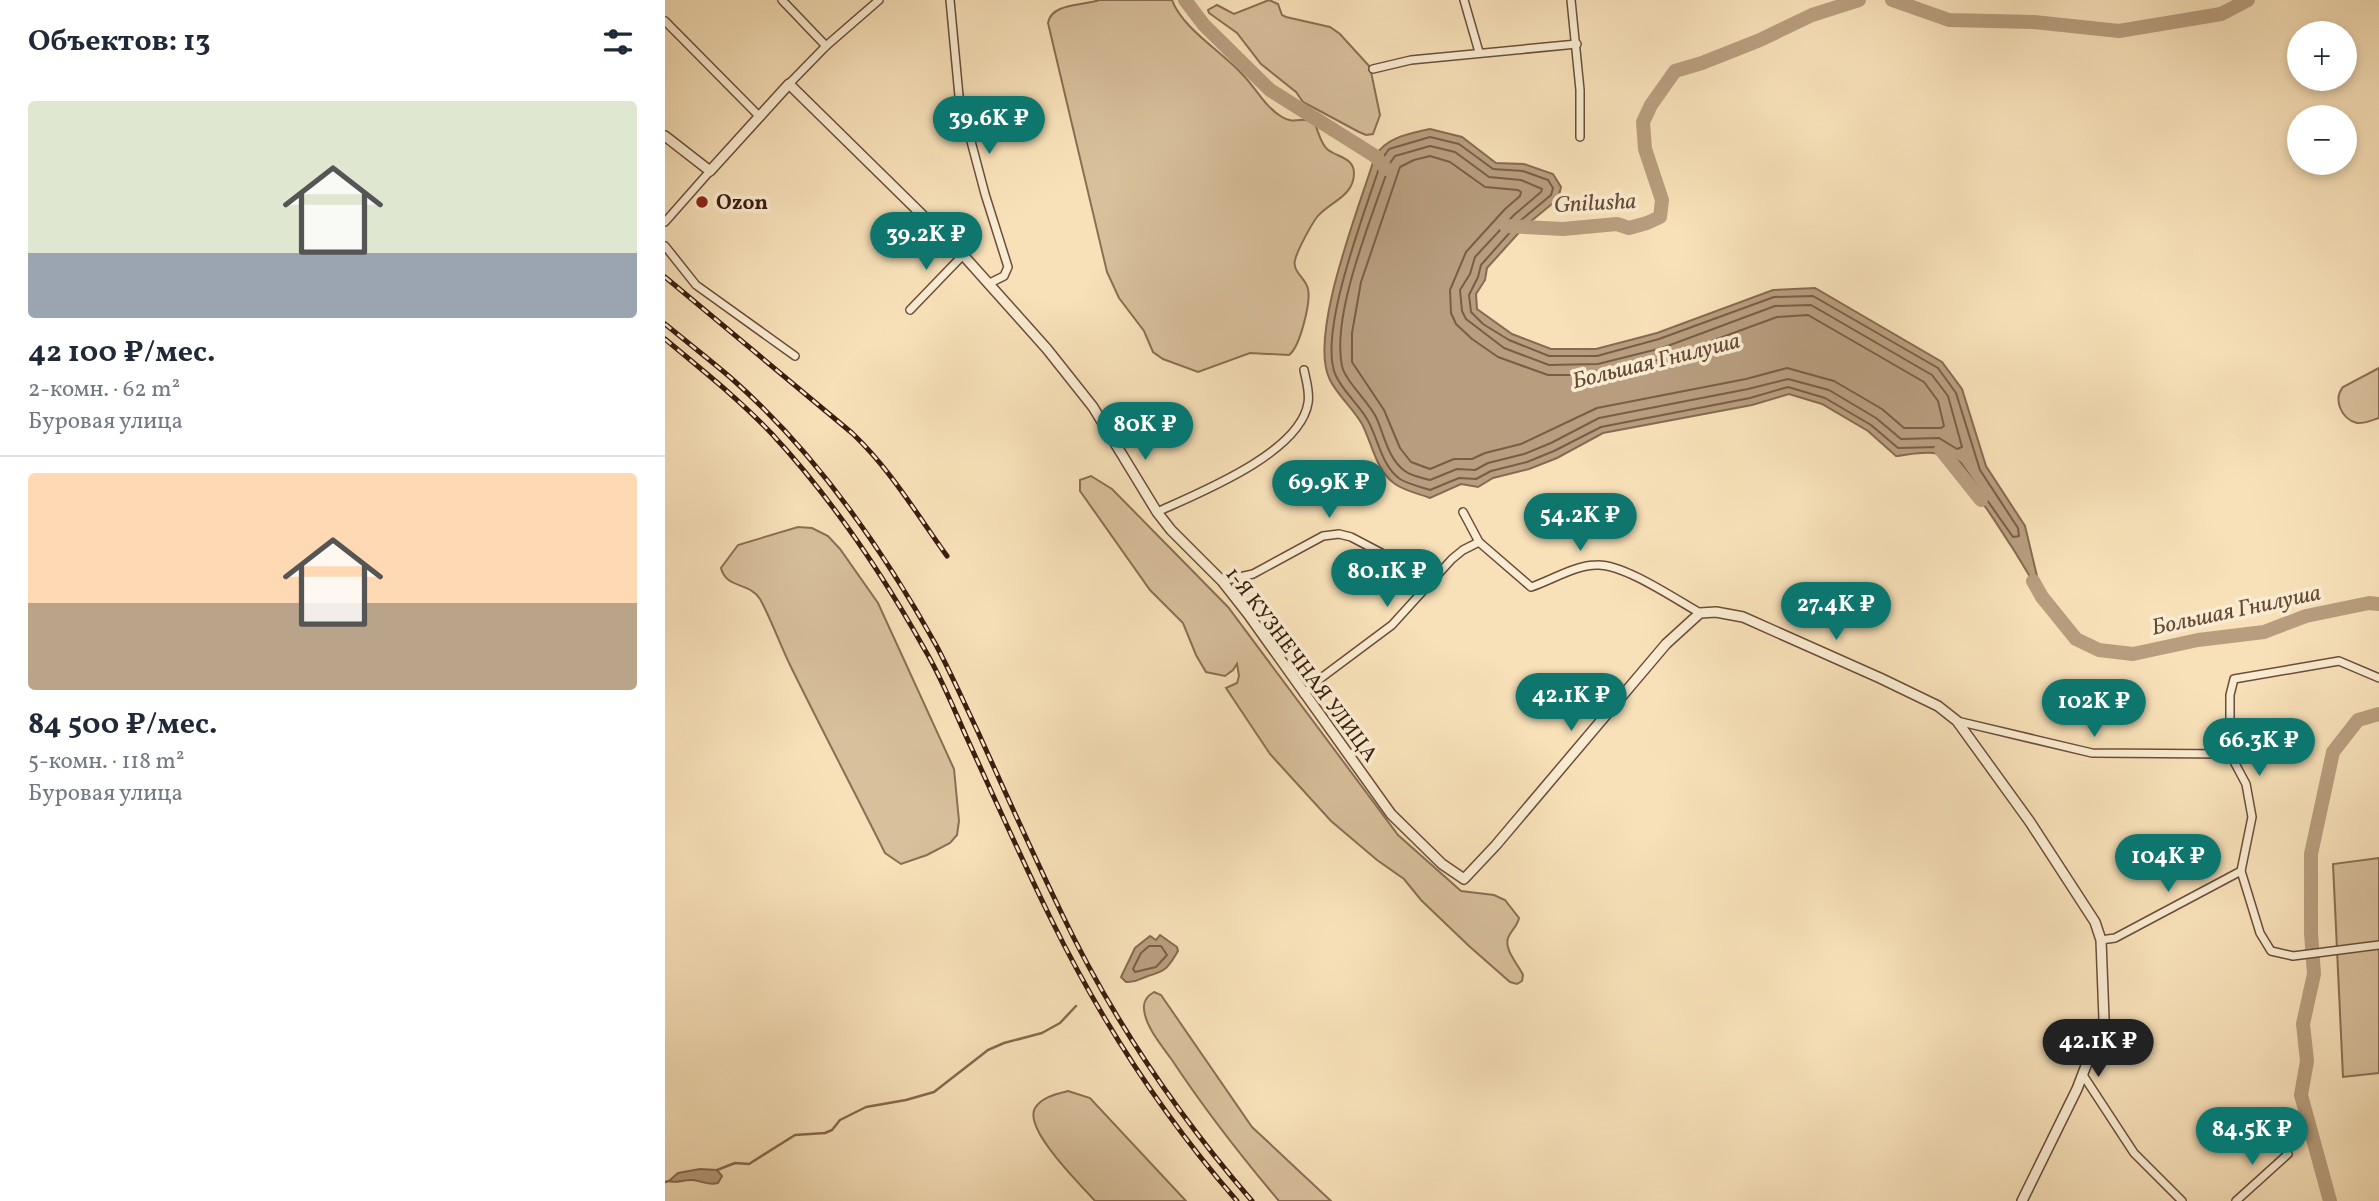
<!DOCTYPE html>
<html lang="ru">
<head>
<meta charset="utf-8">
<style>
  :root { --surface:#fff; --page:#f6f6f7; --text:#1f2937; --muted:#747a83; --line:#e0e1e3; --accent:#0f766e }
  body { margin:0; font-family:Vollkorn,serif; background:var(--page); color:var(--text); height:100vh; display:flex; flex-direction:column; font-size:26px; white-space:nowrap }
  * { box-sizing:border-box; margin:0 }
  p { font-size:23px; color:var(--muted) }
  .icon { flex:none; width:38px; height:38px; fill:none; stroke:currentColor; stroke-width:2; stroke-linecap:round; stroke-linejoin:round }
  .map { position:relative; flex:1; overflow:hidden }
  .sheet { display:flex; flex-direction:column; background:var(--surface); width:665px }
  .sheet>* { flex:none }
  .fabs { position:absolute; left:1622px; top:21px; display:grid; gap:14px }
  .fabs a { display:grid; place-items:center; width:70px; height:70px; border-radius:50%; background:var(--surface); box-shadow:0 4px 10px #0003; font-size:35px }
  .price { position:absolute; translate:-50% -60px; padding:0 16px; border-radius:24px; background:var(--accent); color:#fff; font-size:23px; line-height:46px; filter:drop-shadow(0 2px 4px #0008) }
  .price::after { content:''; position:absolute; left:50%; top:42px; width:21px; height:16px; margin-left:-10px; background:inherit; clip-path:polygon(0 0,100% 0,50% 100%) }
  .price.on { background:#222; color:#fff }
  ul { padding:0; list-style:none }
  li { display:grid; align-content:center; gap:14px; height:371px; padding:0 28px }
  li+li { border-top:2px solid var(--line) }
  li span { display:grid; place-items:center; height:217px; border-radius:7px; color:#555 }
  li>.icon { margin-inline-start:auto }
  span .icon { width:126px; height:126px; fill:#fffc; stroke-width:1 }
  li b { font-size:30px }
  h2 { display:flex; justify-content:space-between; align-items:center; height:84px; padding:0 28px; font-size:30px }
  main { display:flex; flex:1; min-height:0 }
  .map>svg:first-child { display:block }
  .green { fill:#d8c09c; stroke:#8a6e55; stroke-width:2 }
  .water { fill:#b89e7f; stroke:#866a52; stroke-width:2 }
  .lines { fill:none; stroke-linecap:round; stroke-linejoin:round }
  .shore { stroke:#7a5d46; stroke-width:2 }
  .stream { stroke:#866a52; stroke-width:2.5 }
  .river { stroke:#b89e7f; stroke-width:14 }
  .minor-casing { stroke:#6b4d39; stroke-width:10 }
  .tertiary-casing { stroke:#6b4d39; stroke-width:12 }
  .minor { stroke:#faecd2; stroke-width:7 }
  .tertiary { stroke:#faecd2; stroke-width:9 }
  .rail-casing { stroke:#3c1c0e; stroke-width:5 }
  .rail { stroke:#faecd2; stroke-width:2.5; stroke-dasharray:8; stroke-linecap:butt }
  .poi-dot { fill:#8f2418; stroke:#faecd2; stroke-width:2.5 }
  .labels { text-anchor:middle; stroke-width:7; stroke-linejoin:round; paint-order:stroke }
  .poi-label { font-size:21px; font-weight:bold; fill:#3c1c0e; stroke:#faecd2; text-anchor:start }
  .street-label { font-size:21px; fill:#3c1c0e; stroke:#faecd2 }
  .water-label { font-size:23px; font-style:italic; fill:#674a36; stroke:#faecd2 }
</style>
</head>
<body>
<main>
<section class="sheet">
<h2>Объектов: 13<svg class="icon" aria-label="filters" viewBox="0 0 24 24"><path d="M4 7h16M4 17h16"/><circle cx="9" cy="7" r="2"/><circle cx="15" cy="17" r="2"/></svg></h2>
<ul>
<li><span style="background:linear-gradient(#dfe7d0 70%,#9aa5b1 0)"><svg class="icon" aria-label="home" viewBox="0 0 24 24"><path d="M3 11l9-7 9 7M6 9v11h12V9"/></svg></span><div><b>42 100 ₽/мес.</b><p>2-комн. · 62 m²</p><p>Буровая улица</p></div></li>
<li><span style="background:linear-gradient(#ffd9b3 60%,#b9a48a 0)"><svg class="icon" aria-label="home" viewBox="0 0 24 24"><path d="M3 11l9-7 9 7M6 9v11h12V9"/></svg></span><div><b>84 500 ₽/мес.</b><p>5-комн. · 118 m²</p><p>Буровая улица</p></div></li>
</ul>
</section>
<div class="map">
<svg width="1714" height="1201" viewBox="0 0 1714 1201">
  <rect width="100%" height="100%" fill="#f8e1b9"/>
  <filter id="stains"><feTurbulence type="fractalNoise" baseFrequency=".00286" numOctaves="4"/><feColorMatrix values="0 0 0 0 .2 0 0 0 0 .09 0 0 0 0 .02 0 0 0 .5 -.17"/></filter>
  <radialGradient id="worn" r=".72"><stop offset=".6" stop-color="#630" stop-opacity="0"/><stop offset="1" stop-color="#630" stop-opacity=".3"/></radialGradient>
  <!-- green -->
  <g class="green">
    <path d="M434,0H507C517,28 556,51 577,74C591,88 599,106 617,117C627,124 637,118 648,120C653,129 655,143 662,149C671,157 689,157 689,173C689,197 664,202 652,217C646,225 632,251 630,260C627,272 641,278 643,289C646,302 635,347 624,355L585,353L533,372L498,359L488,352L479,331L454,298L442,272L383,23C386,3 418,6 434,0Z"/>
    <path d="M604,0L613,4L617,15L621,17L665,27L675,34L705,67L715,115L708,134L701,135L694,132L638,102L631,92L596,64L572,33L544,13L543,10L552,5L569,14Z"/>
    <path d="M1714,368V418C1707,420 1699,424 1692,423C1676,419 1668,399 1678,387Z"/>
    <path d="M426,476L447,489L563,607L733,835L796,891L829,895L840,900L854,918C852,927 846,930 843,938C839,950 853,964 858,975L857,981L852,984L845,982L804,946L756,900L739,879L712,860L666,821L605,754L561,688L572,683L574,676L572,664L568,670L560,676L541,672L531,655L518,623L485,590L415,491V480Z"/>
    <path d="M133,527L147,528L163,536L175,549L213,603L289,769L294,821L292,835L285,843L262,855L236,864L220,853C189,791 157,730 126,667C115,645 107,621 95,599C85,582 61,589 56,568L73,545Z"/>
    <path d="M1714,858V1073L1678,1077L1668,864Z"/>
    <path d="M489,992L496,995L587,1127L666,1201H614C576,1156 540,1110 507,1060C497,1046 480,1026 479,1009C478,1001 482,996 489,992Z"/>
    <path d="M403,1091L425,1098L521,1201H430C416,1185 358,1129 370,1108C377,1097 391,1094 403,1091Z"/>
  </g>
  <!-- water -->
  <g class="water">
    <path d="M765,129L797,137L831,163L859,164L888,174L896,187L893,199L859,227L822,268L820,280L811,294L812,309L847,334L886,349H931L992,333L1108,290L1150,288L1277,362L1297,389L1321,466L1360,526L1377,597C1361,569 1299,465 1273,454C1262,450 1242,455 1231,456L1203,431L1157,404L1124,394L1087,405L938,433L892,458L864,469L828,478L813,487L796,484L765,498C755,494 740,491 730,484C711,471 707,443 697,424C688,408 673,396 665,380C642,336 696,203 710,156C722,137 743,134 765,129Z"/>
    <path d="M495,935L512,947L513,951C503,968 501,971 483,976C474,979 471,983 461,982L456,977L470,948L485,936L491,940Z"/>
    <path d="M35,1169L52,1170L57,1176L53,1183C43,1186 38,1181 28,1180C18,1179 13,1184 4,1181L13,1173Z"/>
  </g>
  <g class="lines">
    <!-- shore -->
    <g class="shore">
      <path d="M765,137L794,144L828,169L858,171L883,180L888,188L886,195L855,221L816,265L813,277L804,295L806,312L818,324L844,340L884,356H932L994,339L1109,297L1148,296L1273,368L1291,393L1315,470L1353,528L1354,536L1348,537L1296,463L1274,447L1233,448L1206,425L1160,398L1123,387L1085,398L936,427L889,451L862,462L826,471L811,479L794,478L765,490C756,487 743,484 735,479C716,466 713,437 702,419C693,404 678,391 671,376C651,334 703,204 717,159L724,149Z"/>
      <path d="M765,146L790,152L824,177L856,180L877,189L876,192L849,215L810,257L805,274L795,290L797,311L801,319L839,348L884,365L933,364L997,348L1110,306L1146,305L1267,375L1283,396L1297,447L1292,449L1274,438L1236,439L1211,418L1164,390L1123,379L1083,389L934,418L886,443L859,454L823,463L810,470L792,469L765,480C758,478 746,476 740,471C724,460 719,436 712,419C705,403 680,381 677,366C666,313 708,215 725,163L730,156Z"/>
      <path d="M765,156L785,162L820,187L853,190L856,192L855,196L840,209L801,252L785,290L786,313L791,324L807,339L833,357L883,375H935L1000,358L1112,317L1143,315L1259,382L1273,401L1279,426L1276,428H1239L1217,409L1169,381L1122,368L1081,379L932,408L856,444L820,453L807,459H789L765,469L746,462L735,448L719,410L687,362V333L696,282L735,167L749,160Z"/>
      <path d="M484,946H496L502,955L491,967L470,972L468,969L476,953Z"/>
    </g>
    <!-- stream -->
    <g class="stream">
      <path d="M52,1170L70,1163L84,1164L130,1135L160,1133L167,1130L175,1120L201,1107L241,1100L269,1092L323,1050L339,1043L377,1033L395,1023L411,1006"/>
      <path d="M0,1182L4,1181"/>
    </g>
    <!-- river -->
    <g class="river">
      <path d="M520,0L539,25L605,90L710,156L721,169"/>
      <path d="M1227,0L1284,20L1369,22L1454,31L1556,14L1583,0"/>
      <path d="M841,226L898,229L952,224L964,228L982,223L995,217L997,200L980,149L978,122L986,105L1010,71L1037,63L1095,40L1147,15L1194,0"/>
      <path d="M1276,450L1316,500"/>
      <path d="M1368,581L1377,597L1411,639L1434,650L1468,654L1533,640L1599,632L1641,616L1704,603L1714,604"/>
      <path d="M1665,1201L1636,1095L1642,1061L1638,1024L1649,974L1646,933V854L1668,752L1693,720L1714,714"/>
    </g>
    <!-- minor casing -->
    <g class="minor-casing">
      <g id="minor">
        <path d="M117,0L161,46"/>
        <path d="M285,0L294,96L320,194L343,267L339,276L323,284"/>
        <path d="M799,0L814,52"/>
        <path d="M906,0L915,90V137"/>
        <path d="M0,21L94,116"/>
        <path d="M708,69L746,60L912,44"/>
        <path d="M124,84L161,46L214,0"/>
        <path d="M0,222L45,171"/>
        <path d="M0,246L31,285L130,356"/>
        <path d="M245,310L298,255"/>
        <path d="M492,512C534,493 635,453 643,403C645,392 641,380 639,370"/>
        <path d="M798,512L814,542L866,587C887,580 910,565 932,565C959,564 1010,599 1035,613"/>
        <path d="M557,581L588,574L658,536L674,534L686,537L747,569H776"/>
        <path d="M639,694L656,678L727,625L787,559L798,550L814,542"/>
        <path d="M1292,721L1427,753L1565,754"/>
        <path d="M1576,871L1595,933L1606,951L1628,956L1714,945"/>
        <path d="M1436,940L1450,938L1576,871L1587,817L1581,784L1565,754V695L1569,679L1674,661L1714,678"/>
        <path d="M1418,1075L1469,1153L1517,1201"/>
        <path d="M1571,1201L1623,1154"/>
      </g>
    </g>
    <!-- tertiary casing -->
    <g class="tertiary-casing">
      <path id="tertiary" d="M0,136L45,171L124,84L298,255L382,349L428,407L492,512L506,530L557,581L583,614L726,814L777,864L799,879L831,845L1001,644L1035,613L1051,612L1078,617L1215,678L1273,706L1292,721L1365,822L1430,922L1436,940L1439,1019L1412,1089L1357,1201"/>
    </g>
    <!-- minor -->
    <use href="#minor" class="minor"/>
    <!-- tertiary -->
    <use href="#tertiary" class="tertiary"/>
    <!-- rail casing -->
    <g class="rail-casing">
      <g id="rail">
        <path d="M0,277L187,433C225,469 251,513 282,556"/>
        <path d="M0,324C22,342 45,360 66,378C150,452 217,548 271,645C286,673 299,703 313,732C340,792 367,852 396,912C446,1017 511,1113 587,1201"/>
        <path d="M0,339C37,370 74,399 107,434C167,499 217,573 260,650C276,677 288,707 301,736C329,797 356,858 386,919C436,1021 497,1115 572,1201"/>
      </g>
    </g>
    <!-- rail -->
    <use href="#rail" class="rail"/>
  </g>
  <!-- markers -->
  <circle class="poi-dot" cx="37" cy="202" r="7"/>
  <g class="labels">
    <!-- poi labels -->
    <g class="poi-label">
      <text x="51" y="209">Ozon</text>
    </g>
    <!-- street labels -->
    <g class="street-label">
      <text transform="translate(637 664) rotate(53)" y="7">1-Я КУЗНЕЧНАЯ УЛИЦА</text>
    </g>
    <!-- water labels -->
    <g class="water-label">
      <text transform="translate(930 202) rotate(-3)" y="8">Gnilusha</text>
      <text transform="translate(991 360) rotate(-14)" y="8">Большая Гнилуша</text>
      <text transform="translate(1571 609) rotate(-12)" y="8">Большая Гнилуша</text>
    </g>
  </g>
  <rect width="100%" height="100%" filter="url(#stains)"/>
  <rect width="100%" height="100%" fill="url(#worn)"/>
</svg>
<div class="fabs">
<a>+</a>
<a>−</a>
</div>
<b class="price" style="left:324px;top:156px">39.6K ₽</b>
<b class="price" style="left:261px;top:272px">39.2K ₽</b>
<b class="price" style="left:480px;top:462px">80K ₽</b>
<b class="price" style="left:664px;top:520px">69.9K ₽</b>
<b class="price" style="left:915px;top:553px">54.2K ₽</b>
<b class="price" style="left:722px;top:609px">80.1K ₽</b>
<b class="price" style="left:1171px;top:642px">27.4K ₽</b>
<b class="price" style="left:906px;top:733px">42.1K ₽</b>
<b class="price" style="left:1429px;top:739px">102K ₽</b>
<b class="price" style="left:1594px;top:778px">66.3K ₽</b>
<b class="price" style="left:1503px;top:894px">104K ₽</b>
<b class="price on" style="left:1433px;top:1079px">42.1K ₽</b>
<b class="price" style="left:1587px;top:1167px">84.5K ₽</b>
</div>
</main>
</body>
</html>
